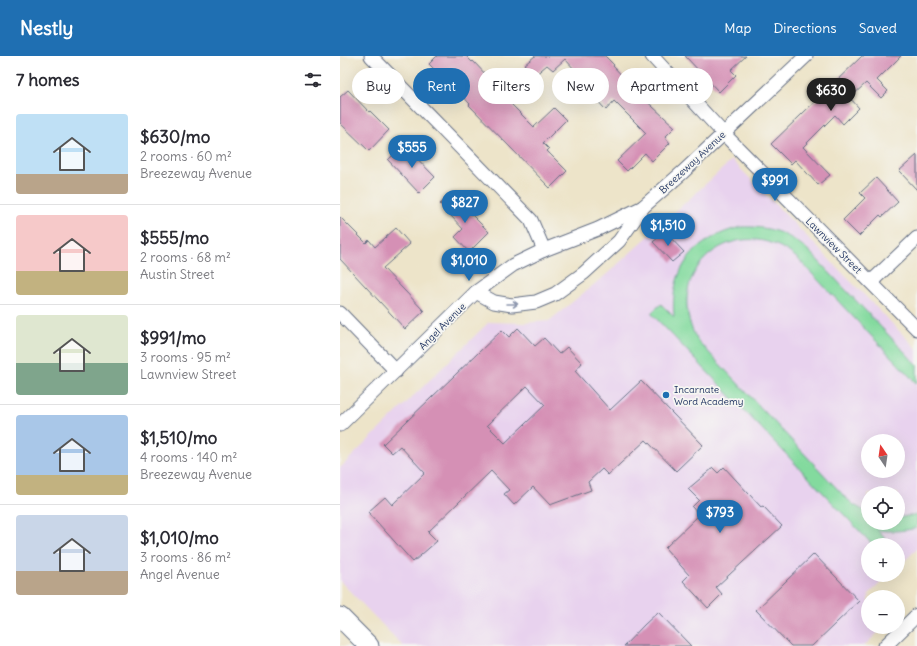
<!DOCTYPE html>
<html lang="en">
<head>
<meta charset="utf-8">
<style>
  :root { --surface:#fff; --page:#f2f2f3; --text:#2b2b33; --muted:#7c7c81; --line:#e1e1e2; --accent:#1f6fb2 }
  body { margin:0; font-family:Delius,sans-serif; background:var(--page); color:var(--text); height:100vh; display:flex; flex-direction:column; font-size:15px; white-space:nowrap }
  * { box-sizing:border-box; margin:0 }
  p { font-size:13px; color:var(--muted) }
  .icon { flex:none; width:22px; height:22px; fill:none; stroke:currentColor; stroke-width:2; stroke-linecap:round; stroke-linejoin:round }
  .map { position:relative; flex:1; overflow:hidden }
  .sheet { display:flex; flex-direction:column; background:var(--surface); width:340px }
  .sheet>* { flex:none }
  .hud { position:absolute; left:12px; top:12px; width:380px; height:36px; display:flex; gap:8px }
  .needle { width:26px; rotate:347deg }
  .controls { position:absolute; left:521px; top:378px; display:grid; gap:8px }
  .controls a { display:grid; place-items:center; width:44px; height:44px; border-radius:50%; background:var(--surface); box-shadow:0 4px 16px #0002; font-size:20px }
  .price { position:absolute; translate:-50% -34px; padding:0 9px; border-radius:14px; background:var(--accent); color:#fff; font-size:13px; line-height:26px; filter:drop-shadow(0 1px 2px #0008) }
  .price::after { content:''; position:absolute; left:50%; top:24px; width:12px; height:9px; margin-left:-6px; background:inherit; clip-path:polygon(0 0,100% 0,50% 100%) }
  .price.on { background:#222; color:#fff }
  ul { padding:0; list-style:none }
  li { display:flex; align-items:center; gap:12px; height:100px; padding:0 16px }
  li+li { border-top:1px solid var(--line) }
  li span { display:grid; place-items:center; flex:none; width:112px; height:80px; border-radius:4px; color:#555 }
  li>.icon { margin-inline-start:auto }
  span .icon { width:48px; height:48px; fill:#fffc; stroke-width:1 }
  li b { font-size:17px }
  h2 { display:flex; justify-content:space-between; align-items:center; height:48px; padding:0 16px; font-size:17px }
  .tag { padding:0 14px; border-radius:18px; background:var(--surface); box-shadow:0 4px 16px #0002; font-size:14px; line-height:36px }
  .tag.on { background:var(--accent); color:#fff }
  header { display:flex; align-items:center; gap:24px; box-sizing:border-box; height:56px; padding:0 20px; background:var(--accent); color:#fff }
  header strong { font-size:19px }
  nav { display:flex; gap:22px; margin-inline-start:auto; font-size:14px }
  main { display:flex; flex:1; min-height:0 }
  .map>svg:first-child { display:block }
  .built { fill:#e8d2ee; fill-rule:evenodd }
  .green { fill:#83da9e; stroke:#4f847e }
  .building { fill:#d590b5; fill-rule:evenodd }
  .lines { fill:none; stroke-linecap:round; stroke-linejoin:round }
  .street-casing { stroke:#646e83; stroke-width:15 }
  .secondary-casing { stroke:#646e83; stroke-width:21 }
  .street { stroke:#fff; stroke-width:13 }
  .secondary { stroke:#fff; stroke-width:19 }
  .oneway { stroke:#8d97ae }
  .poi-dot { fill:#1f6fb2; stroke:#f6f6f2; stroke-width:1.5 }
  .labels { text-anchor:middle; stroke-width:3.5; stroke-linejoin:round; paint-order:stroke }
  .street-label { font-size:10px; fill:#1b2f5e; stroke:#f6f6f2 }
  .poi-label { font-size:10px; fill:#1b2f5e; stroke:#f6f6f2; text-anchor:start }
</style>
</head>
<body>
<header>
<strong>Nestly</strong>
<nav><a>Map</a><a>Directions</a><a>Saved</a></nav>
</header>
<main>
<section class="sheet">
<h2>7 homes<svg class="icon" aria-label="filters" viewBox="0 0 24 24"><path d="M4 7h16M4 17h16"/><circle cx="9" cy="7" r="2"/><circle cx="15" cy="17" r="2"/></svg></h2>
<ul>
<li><span style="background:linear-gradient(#bfe0f5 75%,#b9a48a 0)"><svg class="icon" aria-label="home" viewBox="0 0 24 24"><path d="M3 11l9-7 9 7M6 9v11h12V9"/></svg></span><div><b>$630/mo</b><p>2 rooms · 60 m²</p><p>Breezeway Avenue</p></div></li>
<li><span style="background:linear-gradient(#f6c9c9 70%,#c2b280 0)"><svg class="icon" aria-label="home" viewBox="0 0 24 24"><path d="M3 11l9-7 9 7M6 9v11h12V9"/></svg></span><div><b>$555/mo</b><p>2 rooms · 68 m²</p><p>Austin Street</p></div></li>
<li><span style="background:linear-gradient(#dfe7d0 60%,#7fa58c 0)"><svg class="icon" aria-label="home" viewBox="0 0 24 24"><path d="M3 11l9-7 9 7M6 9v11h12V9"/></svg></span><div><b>$991/mo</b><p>3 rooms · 95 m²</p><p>Lawnview Street</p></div></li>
<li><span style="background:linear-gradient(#a9c7e8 75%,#c2b280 0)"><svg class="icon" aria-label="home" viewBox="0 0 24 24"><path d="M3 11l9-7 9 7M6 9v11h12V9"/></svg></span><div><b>$1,510/mo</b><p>4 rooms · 140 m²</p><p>Breezeway Avenue</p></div></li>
<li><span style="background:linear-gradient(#c9d6e8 70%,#b9a48a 0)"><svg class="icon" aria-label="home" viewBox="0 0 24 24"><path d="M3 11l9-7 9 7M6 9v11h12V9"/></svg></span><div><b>$1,010/mo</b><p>3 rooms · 86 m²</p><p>Angel Avenue</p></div></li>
</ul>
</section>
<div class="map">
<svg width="577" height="590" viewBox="0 0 577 590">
  <rect width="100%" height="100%" fill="#f6f6f2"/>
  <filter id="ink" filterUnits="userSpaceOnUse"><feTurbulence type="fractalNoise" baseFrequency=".025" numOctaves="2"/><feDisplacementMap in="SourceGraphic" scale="8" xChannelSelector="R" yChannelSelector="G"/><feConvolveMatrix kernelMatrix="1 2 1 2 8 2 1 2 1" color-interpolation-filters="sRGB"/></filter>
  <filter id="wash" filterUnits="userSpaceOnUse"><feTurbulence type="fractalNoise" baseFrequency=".012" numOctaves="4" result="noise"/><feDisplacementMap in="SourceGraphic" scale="16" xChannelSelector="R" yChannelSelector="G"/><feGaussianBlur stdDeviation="0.9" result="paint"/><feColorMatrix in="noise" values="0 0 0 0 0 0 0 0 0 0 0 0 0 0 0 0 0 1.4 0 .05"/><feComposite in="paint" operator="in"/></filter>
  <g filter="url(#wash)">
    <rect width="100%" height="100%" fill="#ede4c9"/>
    <!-- built -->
    <path class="built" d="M392,104L577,293V493L558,511V489H528V519H549L528,539L531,541H528V571H544L524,590H63L0,525V412L149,266L184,267L209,265L267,218ZM528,385H558V415H528ZM528,437H558V467H528Z"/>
    <!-- green -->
    <path class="green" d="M401,171C429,170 446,176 468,194L577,309V328L458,203C398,150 317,215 358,285L506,442L514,449L528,457V467H558V462L577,458V472C564,475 550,476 537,474L550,488L548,489H533L311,257L321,248L334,261C329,213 355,182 401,171Z"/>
    <g id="blocks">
      <!-- building -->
      <g class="building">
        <path d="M97,0H126L132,6L133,5L148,21L146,23L194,71L214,52L226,64L203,87L209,93L207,95L227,115L210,132L129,49L130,48L105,21L104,23L89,8Z"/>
        <path d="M195,0H265L274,9L273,10L302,41L335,71L325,81L330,87L312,105L305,97L287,115L277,105L306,77L274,45L266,54L253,40L256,37L225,3L213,14L207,9L194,20L184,9Z"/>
        <path d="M345,0H406L391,14L396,19L379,36Z"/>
        <path d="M522,0H561L537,24L548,35L541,42L526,27L510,42L519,52L503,68L495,59L463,91L490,119L478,129L455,104L451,108L431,88Z"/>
        <path d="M8,34L29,56L30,55L49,74L29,95L0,67V41Z"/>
        <path d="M64,89L95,121L79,137L48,104Z"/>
        <path d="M577,99V134L559,115Z"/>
        <path d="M536,122L558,146L542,161L540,159L519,180L503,164L525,142L520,137Z"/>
        <path d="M111,138L149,176L129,196L115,181L123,173L100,148Z"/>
        <path d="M0,161L26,187L29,184L35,191L56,172L70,188L43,212L84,255L65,273L0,203Z"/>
        <path d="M325,176L344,196L332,206L313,186Z"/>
        <path d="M178,272L195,290L204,282L219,298L227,291L242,307L235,315L270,354L301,325L363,389L336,415L306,384L268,419L262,413L248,426L251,434L210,449L193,431L174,449L164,438L169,434L151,415L88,476L97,485L73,506L28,456L45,441L52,449L85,417L60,390L52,397L43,388L162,274L169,281ZM187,330L205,349L165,387L147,369Z"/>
        <path d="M384,411L421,451L423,450L442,470L376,531L382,538L368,552L343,525L349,519L325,492L359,459L352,451L359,444L348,433L373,412L378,417Z"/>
        <path d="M474,498L519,545L472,590H451L416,554Z"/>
        <path d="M318,556L351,590H284L304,569Z"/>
      </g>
    </g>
  </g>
  <g filter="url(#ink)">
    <use href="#blocks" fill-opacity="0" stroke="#646e83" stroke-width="1"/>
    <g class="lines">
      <!-- street casing -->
      <g class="street-casing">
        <g id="street">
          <path d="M31,0L191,164L204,194"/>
          <path d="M312,0L383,77L577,273"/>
          <path d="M531,226L577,182"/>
          <path d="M136,236L154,246L172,249L196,246L215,238L244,217L279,185L304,150L343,116L466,0"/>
          <path d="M0,257L56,315"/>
          <path d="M0,369L136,236L173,209L204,194L258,173L303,151"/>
          <path d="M545,590L577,559"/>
        </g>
      </g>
      <!-- secondary casing -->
      <g class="secondary-casing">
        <path id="secondary" d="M0,561L29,590"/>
      </g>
      <!-- street -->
      <use href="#street" class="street"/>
      <!-- secondary -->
      <use href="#secondary" class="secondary"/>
    </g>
    <!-- one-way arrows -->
    <defs><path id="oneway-shaft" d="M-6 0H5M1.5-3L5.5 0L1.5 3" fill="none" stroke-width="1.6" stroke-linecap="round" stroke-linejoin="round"/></defs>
    <use class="oneway" href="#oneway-shaft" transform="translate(172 248)"/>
  </g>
  <!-- markers -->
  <circle class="poi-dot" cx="326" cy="339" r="4"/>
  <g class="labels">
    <!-- street labels -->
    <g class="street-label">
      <text transform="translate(352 106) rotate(-43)" y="4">Breezeway Avenue</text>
      <text transform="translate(494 189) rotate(45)" y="4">Lawnview Street</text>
      <text transform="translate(102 270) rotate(-45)" y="4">Angel Avenue</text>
    </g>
    <!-- poi labels -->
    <g class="poi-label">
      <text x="334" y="337">Incarnate<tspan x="334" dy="12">Word Academy</tspan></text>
    </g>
  </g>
</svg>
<div class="controls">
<a><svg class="needle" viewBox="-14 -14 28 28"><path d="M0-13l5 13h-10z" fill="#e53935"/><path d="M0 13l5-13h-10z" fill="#7c7c81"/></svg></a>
<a><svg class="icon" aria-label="locate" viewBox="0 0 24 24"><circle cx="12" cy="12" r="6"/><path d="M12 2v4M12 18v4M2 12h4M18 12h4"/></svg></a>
<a>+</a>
<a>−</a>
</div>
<b class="price on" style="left:491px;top:56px">$630</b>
<b class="price" style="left:72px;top:113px">$555</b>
<b class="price" style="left:435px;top:146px">$991</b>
<b class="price" style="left:125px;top:168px">$827</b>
<b class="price" style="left:328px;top:191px">$1,510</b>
<b class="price" style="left:129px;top:226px">$1,010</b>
<b class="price" style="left:380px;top:478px">$793</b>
<div class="hud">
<a class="tag">Buy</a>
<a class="tag on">Rent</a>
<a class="tag">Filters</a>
<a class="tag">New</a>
<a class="tag">Apartment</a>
</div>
</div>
</main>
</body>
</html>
